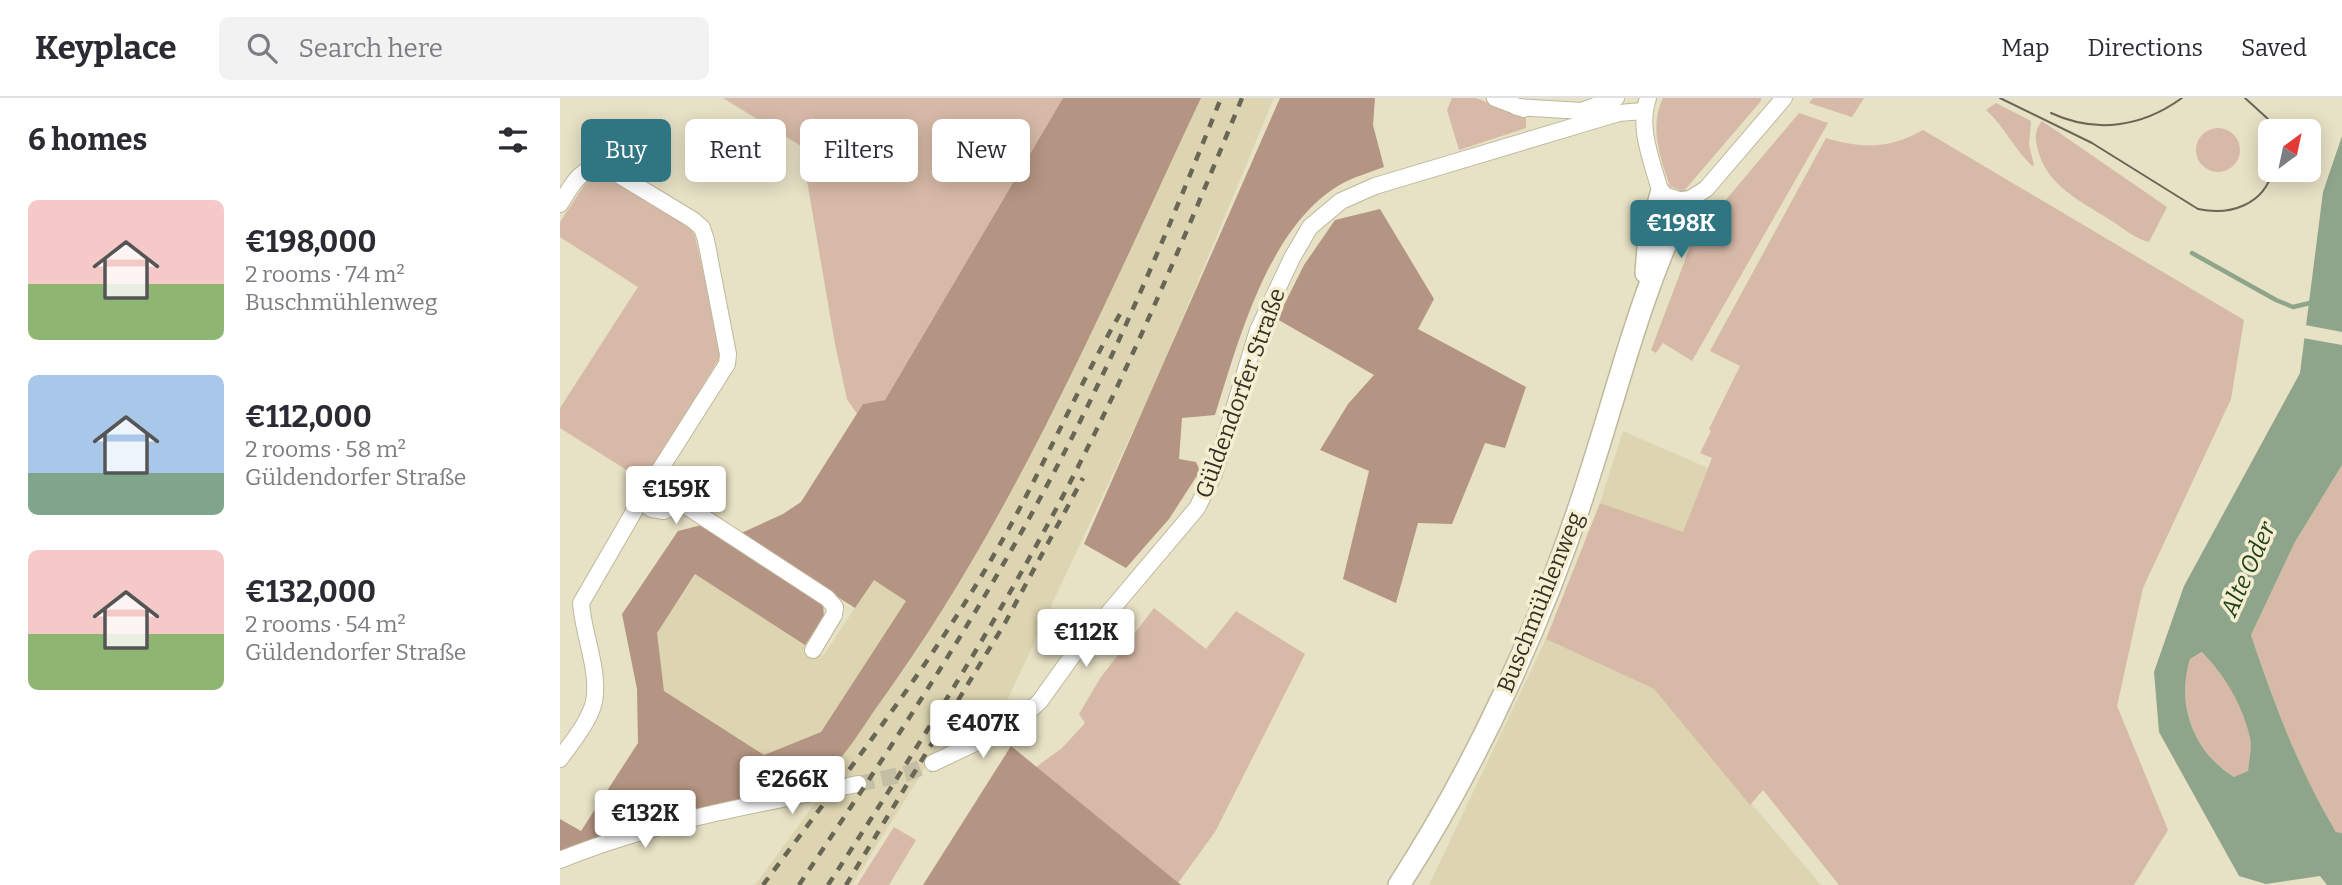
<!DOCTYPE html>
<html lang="en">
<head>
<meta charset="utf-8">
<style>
  :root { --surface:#fff; --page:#f2f2f3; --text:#2b2b33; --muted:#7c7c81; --line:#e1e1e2; --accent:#307682 }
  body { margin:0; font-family:Bitter,serif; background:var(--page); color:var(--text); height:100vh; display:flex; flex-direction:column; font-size:26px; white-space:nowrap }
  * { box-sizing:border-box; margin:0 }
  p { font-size:23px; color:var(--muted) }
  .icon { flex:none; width:38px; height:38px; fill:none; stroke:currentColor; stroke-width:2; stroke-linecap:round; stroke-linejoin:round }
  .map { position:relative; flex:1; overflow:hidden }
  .panel { display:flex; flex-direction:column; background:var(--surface); width:560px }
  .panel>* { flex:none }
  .top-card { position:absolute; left:21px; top:21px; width:665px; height:63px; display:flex; gap:14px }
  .needle { width:46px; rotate:33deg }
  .controls { position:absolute; left:1698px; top:21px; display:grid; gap:14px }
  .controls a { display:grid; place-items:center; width:63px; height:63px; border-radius:10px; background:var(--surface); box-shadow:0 4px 18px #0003; font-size:35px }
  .price { position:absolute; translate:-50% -60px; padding:0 16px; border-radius:7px; background:#fff; color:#222; font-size:23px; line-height:46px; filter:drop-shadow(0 2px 4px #0008) }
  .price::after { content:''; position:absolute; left:50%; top:42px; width:21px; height:16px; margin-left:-10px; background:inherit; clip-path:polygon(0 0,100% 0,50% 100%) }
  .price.on { background:var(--accent); color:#fff }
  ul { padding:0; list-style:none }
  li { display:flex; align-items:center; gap:21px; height:175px; padding:0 28px }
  li span { display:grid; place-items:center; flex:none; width:196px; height:140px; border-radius:10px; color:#555 }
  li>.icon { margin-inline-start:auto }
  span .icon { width:84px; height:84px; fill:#fffc; stroke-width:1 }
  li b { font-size:30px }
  h2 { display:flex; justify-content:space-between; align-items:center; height:84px; padding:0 28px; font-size:30px }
  .pill { padding:0 24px; border-radius:10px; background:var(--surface); box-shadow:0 4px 18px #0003; font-size:24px; line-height:63px }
  .pill.on { background:var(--accent); color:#fff }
  header { display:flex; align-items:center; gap:42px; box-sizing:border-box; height:98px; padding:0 35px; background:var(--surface); border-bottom:2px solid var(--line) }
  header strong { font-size:33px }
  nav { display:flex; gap:38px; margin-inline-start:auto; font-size:24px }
  .search { width:490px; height:63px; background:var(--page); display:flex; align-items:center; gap:18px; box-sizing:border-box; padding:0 24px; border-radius:10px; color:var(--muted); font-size:26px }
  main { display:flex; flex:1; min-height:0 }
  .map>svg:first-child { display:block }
  .built { fill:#ddd5b1 }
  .green { fill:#d7b9a7 }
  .forest { fill:#b49482 }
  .water { fill:#8ea58b; fill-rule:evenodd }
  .pier { fill:#e7e1c5 }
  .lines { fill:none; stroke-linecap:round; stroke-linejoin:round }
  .stream { stroke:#8ea58b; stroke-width:4.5 }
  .street-tunnel { stroke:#c3bea5; stroke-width:16; stroke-dasharray:16 8; stroke-linecap:butt }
  .street-casing { stroke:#beb89c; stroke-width:18 }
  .secondary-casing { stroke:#beb89c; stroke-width:24 }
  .street { stroke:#fff; stroke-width:16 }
  .secondary { stroke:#fff; stroke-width:21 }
  .tram { stroke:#696655; stroke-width:2 }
  .rail { stroke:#696655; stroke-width:4.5; stroke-dasharray:9 9; stroke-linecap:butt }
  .labels { text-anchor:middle; stroke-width:7; stroke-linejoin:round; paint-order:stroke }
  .street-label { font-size:23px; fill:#333025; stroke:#f5eed1 }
  .water-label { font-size:24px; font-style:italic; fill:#1e421c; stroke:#f5eed1 }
</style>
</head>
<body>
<header>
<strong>Keyplace</strong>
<div class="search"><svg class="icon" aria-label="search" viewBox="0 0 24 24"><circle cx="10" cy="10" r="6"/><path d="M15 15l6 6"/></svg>Search here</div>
<nav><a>Map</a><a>Directions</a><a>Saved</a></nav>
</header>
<main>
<section class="panel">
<h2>6 homes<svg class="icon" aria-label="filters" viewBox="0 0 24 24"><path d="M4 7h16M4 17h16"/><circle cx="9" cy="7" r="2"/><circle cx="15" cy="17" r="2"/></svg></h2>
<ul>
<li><span style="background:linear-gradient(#f6c9c9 60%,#8fb573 0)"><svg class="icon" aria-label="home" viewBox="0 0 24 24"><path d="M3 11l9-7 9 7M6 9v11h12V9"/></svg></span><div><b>€198,000</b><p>2 rooms · 74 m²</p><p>Buschmühlenweg</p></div></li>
<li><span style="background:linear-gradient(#a9c7e8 70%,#7fa58c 0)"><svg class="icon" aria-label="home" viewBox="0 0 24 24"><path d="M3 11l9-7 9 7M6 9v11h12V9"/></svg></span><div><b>€112,000</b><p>2 rooms · 58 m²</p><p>Güldendorfer Straße</p></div></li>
<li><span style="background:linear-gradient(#f6c9c9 60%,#8fb573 0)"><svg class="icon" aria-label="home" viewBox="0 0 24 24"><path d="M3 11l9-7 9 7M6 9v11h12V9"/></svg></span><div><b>€132,000</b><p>2 rooms · 54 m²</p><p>Güldendorfer Straße</p></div></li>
</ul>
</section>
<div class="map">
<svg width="1782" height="787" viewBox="0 0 1782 787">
  <rect width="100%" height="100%" fill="#e7e1c5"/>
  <!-- built -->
  <g class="built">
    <path d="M641,0H714L599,277L437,624L405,606L292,787H195L282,668L278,663L355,556L498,304Z"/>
    <path d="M1063,333L1148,370L1123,435L1040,405Z"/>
    <path d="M136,476L263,558L314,481L347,503L261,634L204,657L104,593L96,535Z"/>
    <path d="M986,541L1094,591L1261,787H869Z"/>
  </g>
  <!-- green -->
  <g class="green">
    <path d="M163,0H503L325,302L303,306L297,316L287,301L275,246L241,48Z"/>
    <path d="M892,0H916L962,18L966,21V30L899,52L887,12Z"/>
    <path d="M1103,0H1201V3L1123,94L1110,88C1100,60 1089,28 1103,0Z"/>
    <path d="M1253,0H1304L1292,19L1249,5Z"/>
    <path d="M1436,5L1471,23L1469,47L1474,67L1472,68C1454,51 1444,28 1426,12Z"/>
    <path d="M1239,15L1268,25L1132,263L1103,245L1096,255L1091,252L1133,141Z"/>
    <path d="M1482,23L1607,109L1589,144C1577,142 1563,130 1552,123C1521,103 1485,88 1477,48C1475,39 1475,31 1482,23Z"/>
    <circle cx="1658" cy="52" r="22"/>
    <path d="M1363,32L1684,222L1671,301L1583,490L1557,608L1608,732L1574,787H1279L1203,692L1190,707L1094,591L986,541L1040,405L1123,434L1152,360L1140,355L1151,333L1149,331L1180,268L1150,253L1266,40C1303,51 1329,51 1363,32Z"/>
    <path d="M47,77L129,128L135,138L161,251L159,261L84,383L0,330V310L78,189L0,139V124L27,83L44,82Z"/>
    <path d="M1782,367V735L1776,734C1739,672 1714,606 1691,537L1735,444Z"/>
    <path d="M594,510L646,551L676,513L745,556L655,734L618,785L476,669L502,650L525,625L519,616L541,579Z"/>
    <path d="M1643,554C1665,577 1684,608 1690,640C1692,650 1689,663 1688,674L1674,679C1633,652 1616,607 1630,561Z"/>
    <path d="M334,729L356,742L329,787H297Z"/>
  </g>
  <!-- forest -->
  <g class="forest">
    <path d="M503,0H641C544,206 454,420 319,606C301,630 283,667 254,681C237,689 216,692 198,697C130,717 66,728 0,753V721L21,733L78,645L77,591L62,516L118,433L142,427L263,505L264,519L245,547L135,476L97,535L104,593L204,657L261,634L346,503L314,482L295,510L179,436L223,416L241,404L303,306L325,302Z"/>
    <path d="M720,0H815L813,27L824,69C811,74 797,78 785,84C709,124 679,242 655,317L622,320L619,361L636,364L640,373L609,421L566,470L524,446Z"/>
    <path d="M820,111L874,201L858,231L966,289L945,350L925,345L892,426L858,425L836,505L783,481L809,373L760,352L788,306L814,277L717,221L744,167L775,122Z"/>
    <path d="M451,648L621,787H363Z"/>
  </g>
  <!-- water -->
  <path class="water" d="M1782,38V367L1735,444L1691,537C1714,606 1739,672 1776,734L1782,735V787H1767L1760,778L1706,786L1679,778L1599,634L1594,574L1624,488L1740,275L1763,94ZM1642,554C1665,577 1683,608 1690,640C1692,650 1689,663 1688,673L1674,679C1633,653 1616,607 1630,561Z"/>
  <!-- pier -->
  <path class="pier" d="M1745,227L1782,234V247L1743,240Z"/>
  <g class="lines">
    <!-- stream -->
    <path class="stream" d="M1632,155L1716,202L1733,209L1750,205"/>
    <!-- street-tunnel -->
    <path class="street-tunnel" d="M298,686L345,676L373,665"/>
    <!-- street casing -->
    <g class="street-casing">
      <g id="street">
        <path d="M935,0L964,11"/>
        <path d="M1088,0C1077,31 1093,65 1101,96L1125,104L1146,91L1224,0"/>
        <path d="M957,9L1022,13L1056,0"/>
        <path d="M0,106C13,86 19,70 44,68L133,122L142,130L146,142L168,256L167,266L80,403L21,505C23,536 40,573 34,604C29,624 12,644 0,661"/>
        <path d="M80,403L92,411L104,413L116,407L126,408L267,500L275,509L274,517L253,552"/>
        <path d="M373,665L457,625L480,603L513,557L637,410L654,376L698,232L732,160L750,129L781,103L815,88L1059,15L1083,13"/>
        <path d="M0,762C96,723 197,706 298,686"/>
      </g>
    </g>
    <!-- secondary casing -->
    <g class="secondary-casing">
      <g id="secondary">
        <path d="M1086,175L1089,137L1101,96"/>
        <path d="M839,787C918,665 985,518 1029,379C1059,287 1081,192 1125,104"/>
      </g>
    </g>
    <!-- street -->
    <use href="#street" class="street"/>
    <!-- secondary -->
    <use href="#secondary" class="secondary"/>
    <!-- tram -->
    <g class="tram">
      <path d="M1440,0L1532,45L1638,111C1670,118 1704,107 1713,72"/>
      <path d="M1685,0L1708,21L1713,33"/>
      <path d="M1491,15C1536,36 1582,29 1622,0"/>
    </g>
    <!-- rail -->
    <g class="rail">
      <path d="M203,787C281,682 362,579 428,467C478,383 515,293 564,209"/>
      <path d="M239,787C325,658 412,528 485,391C553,265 608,133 661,0"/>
      <path d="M268,787C351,660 433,531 504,396C571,268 627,134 682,0"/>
      <path d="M286,787L445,525L523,380"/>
    </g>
  </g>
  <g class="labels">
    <!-- street labels -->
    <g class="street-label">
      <text transform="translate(680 295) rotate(-70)" y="8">Güldendorfer Straße</text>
      <text transform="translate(980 504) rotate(-68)" y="8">Buschmühlenweg</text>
    </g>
    <!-- water labels -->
    <g class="water-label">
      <text transform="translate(1688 471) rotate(-66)" y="8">Alte Oder</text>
    </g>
  </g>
</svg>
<div class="controls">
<a><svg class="needle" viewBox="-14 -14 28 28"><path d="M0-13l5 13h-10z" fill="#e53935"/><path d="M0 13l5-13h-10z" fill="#7c7c81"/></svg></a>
</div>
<b class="price on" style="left:1121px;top:162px">€198K</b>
<b class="price" style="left:116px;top:428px">€159K</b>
<b class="price" style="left:526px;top:571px">€112K</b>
<b class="price" style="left:423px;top:662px">€407K</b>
<b class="price" style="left:232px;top:718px">€266K</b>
<b class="price" style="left:85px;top:752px">€132K</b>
<div class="top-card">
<a class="pill on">Buy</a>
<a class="pill">Rent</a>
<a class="pill">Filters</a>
<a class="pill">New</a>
</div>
</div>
</main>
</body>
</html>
